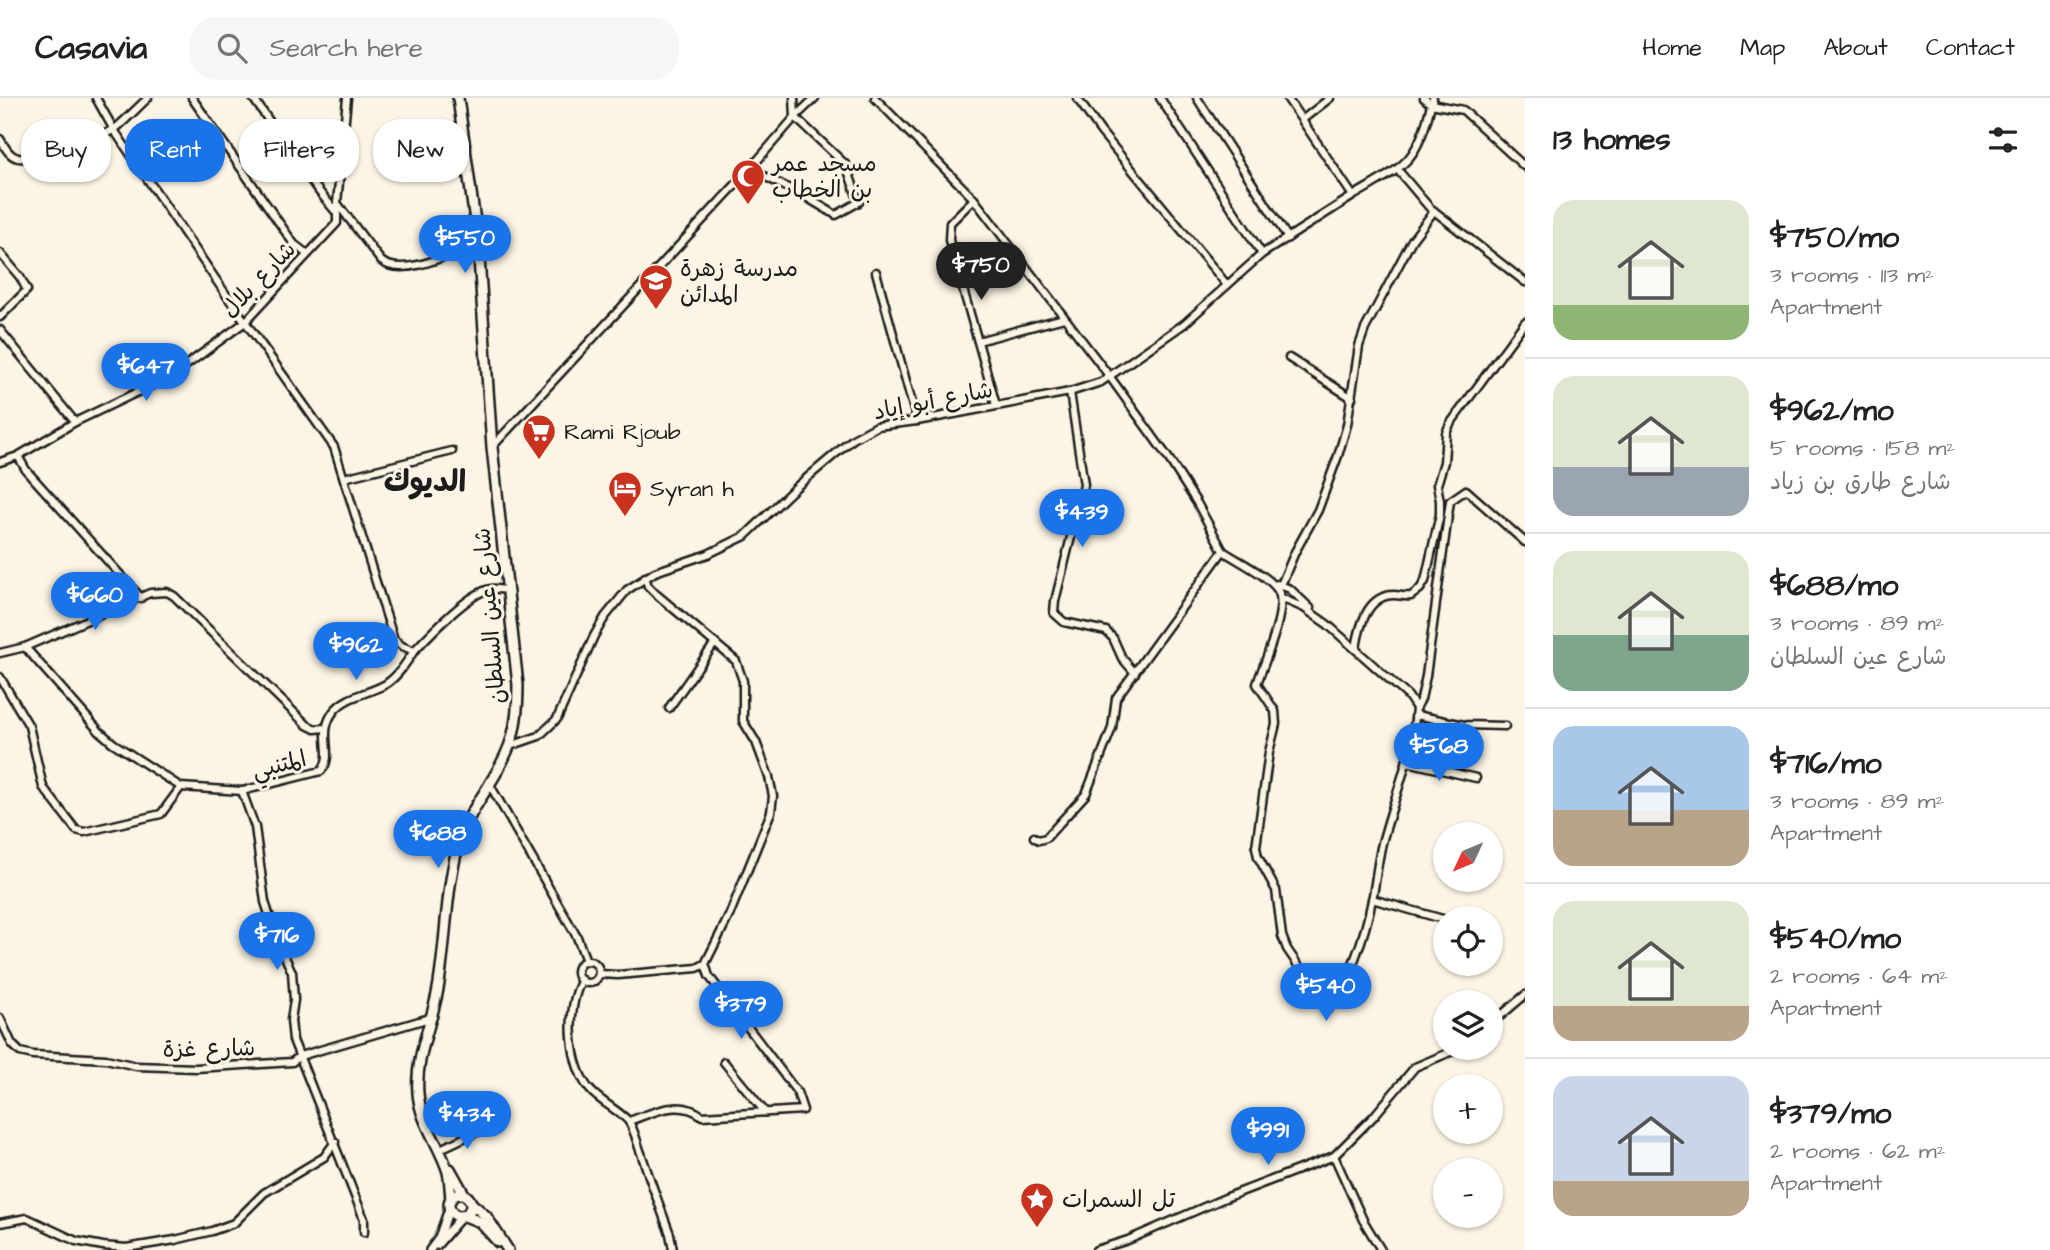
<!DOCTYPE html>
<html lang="en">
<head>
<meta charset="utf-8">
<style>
  :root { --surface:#fff; --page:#f6f6f6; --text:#222; --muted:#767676; --line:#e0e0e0; --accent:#1a73e8 }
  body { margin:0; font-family:"Architects Daughter","Playpen Sans Arabic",sans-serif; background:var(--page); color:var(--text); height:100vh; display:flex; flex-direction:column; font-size:26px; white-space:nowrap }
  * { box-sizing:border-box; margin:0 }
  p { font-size:23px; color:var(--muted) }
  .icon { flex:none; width:38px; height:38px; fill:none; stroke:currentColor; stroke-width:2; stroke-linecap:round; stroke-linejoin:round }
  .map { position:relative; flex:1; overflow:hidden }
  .side { display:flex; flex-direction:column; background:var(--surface); width:525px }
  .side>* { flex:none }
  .top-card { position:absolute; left:21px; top:21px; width:665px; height:63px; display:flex; gap:14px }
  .needle { width:46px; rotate:226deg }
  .buttons { position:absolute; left:1433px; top:724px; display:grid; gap:14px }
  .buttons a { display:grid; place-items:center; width:70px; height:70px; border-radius:50%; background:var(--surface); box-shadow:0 2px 5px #0004; font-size:35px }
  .price { position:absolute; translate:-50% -60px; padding:0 16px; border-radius:24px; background:var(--accent); color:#fff; font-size:23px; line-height:46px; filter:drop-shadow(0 2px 4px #0008) }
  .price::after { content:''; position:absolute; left:50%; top:42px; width:21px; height:16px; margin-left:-10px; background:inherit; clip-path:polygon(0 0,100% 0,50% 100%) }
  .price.selected { background:#222; color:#fff }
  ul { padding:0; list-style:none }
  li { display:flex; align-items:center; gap:21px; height:175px; padding:0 28px }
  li+li { border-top:2px solid var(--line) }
  li span { display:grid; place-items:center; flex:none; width:196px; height:140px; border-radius:21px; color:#555 }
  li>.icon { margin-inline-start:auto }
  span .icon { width:84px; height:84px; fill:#fffc; stroke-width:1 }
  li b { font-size:30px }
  h2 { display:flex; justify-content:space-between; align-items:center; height:84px; padding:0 28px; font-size:30px }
  .chip { padding:0 24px; border-radius:28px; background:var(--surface); box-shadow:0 2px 5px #0004; font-size:24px; line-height:63px }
  .chip.selected { background:var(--accent); color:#fff }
  header { display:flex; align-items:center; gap:42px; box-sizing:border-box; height:98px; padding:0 35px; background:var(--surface); border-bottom:2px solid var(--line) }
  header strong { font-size:33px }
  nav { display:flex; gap:38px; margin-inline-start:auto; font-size:24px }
  .search { width:490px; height:63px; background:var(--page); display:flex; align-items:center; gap:18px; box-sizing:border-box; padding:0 24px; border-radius:28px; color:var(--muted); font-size:26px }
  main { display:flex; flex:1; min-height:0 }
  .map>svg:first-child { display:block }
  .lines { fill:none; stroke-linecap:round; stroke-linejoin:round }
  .minor-casing { stroke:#1c1c1c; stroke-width:11 }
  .tertiary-casing { stroke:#1c1c1c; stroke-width:12 }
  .secondary-casing { stroke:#1c1c1c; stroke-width:14 }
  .minor { stroke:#fcf5e5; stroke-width:6 }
  .tertiary { stroke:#fcf5e5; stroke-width:7 }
  .secondary { stroke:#fcf5e5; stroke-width:9 }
  .labels { text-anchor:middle; stroke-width:6; stroke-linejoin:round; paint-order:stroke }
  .poi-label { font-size:23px; fill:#1c1c1c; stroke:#fcf5e5; text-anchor:start }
  .street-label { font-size:23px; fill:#1c1c1c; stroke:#fcf5e5 }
  .district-label { font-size:30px; font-weight:bold; fill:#1c1c1c; stroke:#fcf5e5 }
</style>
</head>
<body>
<header>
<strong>Casavia</strong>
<div class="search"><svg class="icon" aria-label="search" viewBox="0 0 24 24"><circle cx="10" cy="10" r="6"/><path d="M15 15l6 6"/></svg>Search here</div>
<nav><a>Home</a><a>Map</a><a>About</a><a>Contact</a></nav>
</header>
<main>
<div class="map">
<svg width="1525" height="1152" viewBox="0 0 1525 1152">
  <rect width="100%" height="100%" fill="#fcf5e5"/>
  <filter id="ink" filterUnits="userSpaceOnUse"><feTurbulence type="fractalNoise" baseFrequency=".0143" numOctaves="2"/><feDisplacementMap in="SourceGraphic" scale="14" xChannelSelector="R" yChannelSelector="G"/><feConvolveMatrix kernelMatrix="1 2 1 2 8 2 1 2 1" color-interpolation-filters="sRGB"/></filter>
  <g filter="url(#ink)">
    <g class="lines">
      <!-- minor casing -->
      <g class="minor-casing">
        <g id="minor">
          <path d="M96,0L114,32L227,198L334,349L394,542L402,548L414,553C428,538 471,493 491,491C496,490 502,492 507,492"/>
          <path d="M192,0L294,146L307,156"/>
          <path d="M253,0L317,91L336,114"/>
          <path d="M347,0L337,105L381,163C403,181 454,154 478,145"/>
          <path d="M875,0L974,101L1110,279L1167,358L1197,405L1223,453L1116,600L1112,630L1086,696L1046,740L1039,742L1034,739"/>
          <path d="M1077,0L1101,34L1227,187"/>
          <path d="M1160,0L1262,156"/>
          <path d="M1197,0L1288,140"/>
          <path d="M1287,0L1353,98C1402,69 1418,66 1431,6L1463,12L1525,69"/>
          <path d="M1424,0L1431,6L1433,0"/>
          <path d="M1302,22L1330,0"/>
          <path d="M0,41C5,49 9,58 18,60C32,63 104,39 116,30C127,21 137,10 148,0"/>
          <path d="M750,71L806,99L836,117L859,104L846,67L795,19L794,0"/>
          <path d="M1397,71L1429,109L1525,184"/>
          <path d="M974,101L950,125L949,142L996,307"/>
          <path d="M0,155L20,179L27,192L0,219"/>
          <path d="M876,174L917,323"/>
          <path d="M0,232L75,324"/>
          <path d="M978,243L1064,220"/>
          <path d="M1289,260L1352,300"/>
          <path d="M1070,294L1084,387L1055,503L1054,515L1064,524L1106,533L1113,540L1122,560L1135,575"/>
          <path d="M492,349L750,71L795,19L815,0"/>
          <path d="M0,364L18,358"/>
          <path d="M344,380L452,353"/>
          <path d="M1223,453C1238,463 1267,477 1277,491C1290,507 1263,567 1257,586L1275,613L1276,626L1269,654L1256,749L1258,759L1276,792L1282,838L1287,851L1328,911C1352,878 1365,838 1373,797C1376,780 1378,762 1382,745C1394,699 1413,657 1416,610L1408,598L1327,526L1304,510L1281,500"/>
          <path d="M1277,486L1290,491L1310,510"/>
          <path d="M1281,487L1295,454L1318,412L1338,358L1347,327L1359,248L1365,231L1412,142L1434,113"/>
          <path d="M141,500L26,372L18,358L75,324L173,277L245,224L337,125V105"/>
          <path d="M1356,551C1359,531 1366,497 1394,497C1400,497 1404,499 1411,498L1420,491L1425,483L1440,416V403L1437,387L1444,364L1446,335L1450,326L1525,224"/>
          <path d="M0,555L25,549"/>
          <path d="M0,579L29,628L43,689L76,732L84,734L161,716L181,689"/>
          <path d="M669,610L715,545"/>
          <path d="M1416,610L1421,601L1426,578L1450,403L1466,392L1525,444"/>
          <path d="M1416,617L1464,627L1505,628"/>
          <path d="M325,630L315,631L307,627L174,498L167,494L150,495L25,549L99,633L113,645L181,689L242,693L321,673C336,657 316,636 334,613C347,597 369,596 386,586C398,578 406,565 414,553"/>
          <path d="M510,648L539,638L557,621L594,538L605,519L627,492L655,474L708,456L745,438L795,390L853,341L877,328L917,323L1070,294L1101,284L1184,226L1262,156L1353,98"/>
          <path d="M1407,664L1476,680"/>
          <path d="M490,687L577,839L586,863"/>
          <path d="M242,693L255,729L265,804L278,844L292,874L294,902L291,922L293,942L364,1121V1134"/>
          <path d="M1372,801L1446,822"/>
          <circle cx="588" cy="874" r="11"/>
          <path d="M599,876L618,877L697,870L705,866L729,818L771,714L773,698L769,679L756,644L743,623V583L736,563L656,496L648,488L645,479"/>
          <path d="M582,882C565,910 569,971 592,994C600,1003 625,1017 629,1024C635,1033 637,1045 641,1055C650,1082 660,1109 670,1136L673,1152"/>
          <path d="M0,920L12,946L20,954L33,957L106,961L136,968L196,970L292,964L300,958L433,919"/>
          <path d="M1491,926L1525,897"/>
          <path d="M724,964L765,1014"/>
          <path d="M629,1023C652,1015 680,1000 702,1018L803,1012L797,994L709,878L705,866"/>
          <path d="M438,1052L485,1030"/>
          <path d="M1334,1058L1374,1018L1415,969L1460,950"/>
          <path d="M0,1125L27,1120L76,1143L103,1148L126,1150L175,1142L212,1133L234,1125L264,1095L324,1059L335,1044"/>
          <path d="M1096,1152L1128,1142L1225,1100L1334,1058L1363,1122L1381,1152"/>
        </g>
      </g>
      <!-- tertiary casing -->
      <g class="tertiary-casing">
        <g id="tertiary">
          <path d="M437,1147L461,1119"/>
          <path d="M430,1152L439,1140L449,1111"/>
        </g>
      </g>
      <!-- secondary casing -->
      <g class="secondary-casing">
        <g id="secondary">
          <path d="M450,1071L464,1096"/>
          <circle cx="460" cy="1107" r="11"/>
          <path d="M451,1101C450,1092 450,1082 448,1074C440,1047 420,1024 418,995C415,959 432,925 438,891C447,841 445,787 461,738C467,719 479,704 489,687C512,650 518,631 518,587L492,349L478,145L458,0"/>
          <path d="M471,1105L486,1118L508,1152"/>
          <path d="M465,1118L480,1124L498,1144"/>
        </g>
      </g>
      <!-- minor -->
      <use href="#minor" class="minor"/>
      <!-- tertiary -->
      <use href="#tertiary" class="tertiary"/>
      <!-- secondary -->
      <use href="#secondary" class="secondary"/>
    </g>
  </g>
  <!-- icons -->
  <defs>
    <g id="mosque-pin" transform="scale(1.75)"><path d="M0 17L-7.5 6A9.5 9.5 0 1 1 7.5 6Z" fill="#c8321e" stroke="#fcf5e5"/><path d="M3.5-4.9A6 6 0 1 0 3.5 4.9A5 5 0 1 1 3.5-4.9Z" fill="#fff"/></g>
    <g id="school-pin" transform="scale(1.75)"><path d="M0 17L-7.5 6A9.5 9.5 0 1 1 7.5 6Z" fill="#c8321e" stroke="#fcf5e5"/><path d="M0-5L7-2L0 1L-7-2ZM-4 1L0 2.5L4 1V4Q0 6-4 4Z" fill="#fff"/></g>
    <g id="supermarket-pin" transform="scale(1.75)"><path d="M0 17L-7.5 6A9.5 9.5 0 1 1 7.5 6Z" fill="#c8321e" stroke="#fcf5e5"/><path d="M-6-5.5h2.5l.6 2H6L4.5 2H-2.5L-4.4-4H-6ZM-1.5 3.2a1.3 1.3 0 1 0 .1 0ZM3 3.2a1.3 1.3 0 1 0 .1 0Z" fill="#fff"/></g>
    <g id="hotel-pin" transform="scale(1.75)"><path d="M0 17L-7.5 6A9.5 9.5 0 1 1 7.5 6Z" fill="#c8321e" stroke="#fcf5e5"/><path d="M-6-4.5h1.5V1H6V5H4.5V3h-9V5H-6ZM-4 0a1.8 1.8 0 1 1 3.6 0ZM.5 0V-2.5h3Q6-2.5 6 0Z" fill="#fff"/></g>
    <g id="sight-pin" transform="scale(1.75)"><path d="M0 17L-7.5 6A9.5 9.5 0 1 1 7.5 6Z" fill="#c8321e" stroke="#fcf5e5"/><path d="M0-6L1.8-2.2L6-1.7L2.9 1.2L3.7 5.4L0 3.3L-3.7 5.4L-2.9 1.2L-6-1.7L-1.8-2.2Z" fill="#fff"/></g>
  </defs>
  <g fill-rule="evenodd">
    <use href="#mosque-pin" x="748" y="78"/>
    <use href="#school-pin" x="656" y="183"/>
    <use href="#supermarket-pin" x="539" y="333"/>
    <use href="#hotel-pin" x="625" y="390"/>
    <use href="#sight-pin" x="1037" y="1101"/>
  </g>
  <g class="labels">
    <!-- poi labels -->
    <g class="poi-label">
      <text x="772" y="73">مسجد عمر<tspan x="772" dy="26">بن الخطاب</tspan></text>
      <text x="680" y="178">مدرسة زهرة<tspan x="680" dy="26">المدائن</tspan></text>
      <text x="564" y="341">Rami Rjoub</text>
      <text x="650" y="398">Syran h</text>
      <text x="1062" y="1109">تل السمرات</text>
    </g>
    <!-- street labels -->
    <g class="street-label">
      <text transform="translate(258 181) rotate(-46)" y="8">شارع بلال</text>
      <text transform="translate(933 302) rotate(-11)" y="8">شارع أبو إياد</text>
      <text transform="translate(489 518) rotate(-95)" y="8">شارع عين السلطان</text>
      <text transform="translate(279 666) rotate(-14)" y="8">المتنبي</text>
      <text transform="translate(209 950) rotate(-1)" y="8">شارع غزة</text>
    </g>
    <!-- district labels -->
    <g class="district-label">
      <text x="425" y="393">الديوك</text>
    </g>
  </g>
</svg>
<div class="buttons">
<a><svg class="needle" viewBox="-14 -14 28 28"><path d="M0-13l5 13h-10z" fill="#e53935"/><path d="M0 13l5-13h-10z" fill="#767676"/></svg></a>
<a><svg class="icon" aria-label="locate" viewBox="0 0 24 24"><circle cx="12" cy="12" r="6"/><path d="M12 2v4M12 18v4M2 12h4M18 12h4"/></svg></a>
<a><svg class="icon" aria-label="layers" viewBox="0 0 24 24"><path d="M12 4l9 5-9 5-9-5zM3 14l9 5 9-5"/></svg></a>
<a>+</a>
<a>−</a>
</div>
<b class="price" style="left:465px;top:177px">$550</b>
<b class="price selected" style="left:981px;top:204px">$750</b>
<b class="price" style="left:146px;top:305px">$647</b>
<b class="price" style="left:1082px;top:451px">$439</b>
<b class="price" style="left:95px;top:534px">$660</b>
<b class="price" style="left:356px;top:584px">$962</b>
<b class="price" style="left:1439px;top:685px">$568</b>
<b class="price" style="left:438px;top:772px">$688</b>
<b class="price" style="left:277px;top:874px">$716</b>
<b class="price" style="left:1326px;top:925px">$540</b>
<b class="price" style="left:741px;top:943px">$379</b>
<b class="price" style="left:467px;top:1053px">$434</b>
<b class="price" style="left:1268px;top:1069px">$991</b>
<div class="top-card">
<a class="chip">Buy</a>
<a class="chip selected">Rent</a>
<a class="chip">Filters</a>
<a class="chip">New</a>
</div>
</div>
<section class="side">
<h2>13 homes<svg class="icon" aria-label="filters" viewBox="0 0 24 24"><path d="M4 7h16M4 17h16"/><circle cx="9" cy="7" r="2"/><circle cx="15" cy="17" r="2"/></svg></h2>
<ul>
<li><span style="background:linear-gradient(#dfe7d0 75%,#8fb573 0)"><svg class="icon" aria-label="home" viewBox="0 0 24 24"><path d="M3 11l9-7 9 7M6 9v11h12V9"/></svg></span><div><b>$750/mo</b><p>3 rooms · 113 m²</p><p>Apartment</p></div></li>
<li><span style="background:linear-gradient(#dfe7d0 65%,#9aa5b1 0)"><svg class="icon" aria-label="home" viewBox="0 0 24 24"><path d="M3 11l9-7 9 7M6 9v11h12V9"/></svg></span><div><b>$962/mo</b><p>5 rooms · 158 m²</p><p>شارع طارق بن زياد</p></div></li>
<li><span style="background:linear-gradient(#dfe7d0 60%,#7fa58c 0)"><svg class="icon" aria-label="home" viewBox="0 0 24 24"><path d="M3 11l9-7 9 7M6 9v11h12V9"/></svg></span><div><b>$688/mo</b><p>3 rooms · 89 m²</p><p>شارع عين السلطان</p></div></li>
<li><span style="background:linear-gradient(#a9c7e8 60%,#b9a48a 0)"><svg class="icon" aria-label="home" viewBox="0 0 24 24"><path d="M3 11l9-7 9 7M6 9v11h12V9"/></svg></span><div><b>$716/mo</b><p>3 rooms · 89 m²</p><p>Apartment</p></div></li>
<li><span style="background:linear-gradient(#dfe7d0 75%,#b9a48a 0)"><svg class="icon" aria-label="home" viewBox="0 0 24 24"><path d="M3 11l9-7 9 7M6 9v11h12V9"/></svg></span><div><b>$540/mo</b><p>2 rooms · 64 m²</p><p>Apartment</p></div></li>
<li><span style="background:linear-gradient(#c9d6e8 75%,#b9a48a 0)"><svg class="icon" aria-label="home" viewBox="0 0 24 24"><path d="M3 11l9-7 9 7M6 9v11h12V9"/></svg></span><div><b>$379/mo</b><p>2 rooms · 62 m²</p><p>Apartment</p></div></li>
</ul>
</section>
</main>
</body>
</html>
